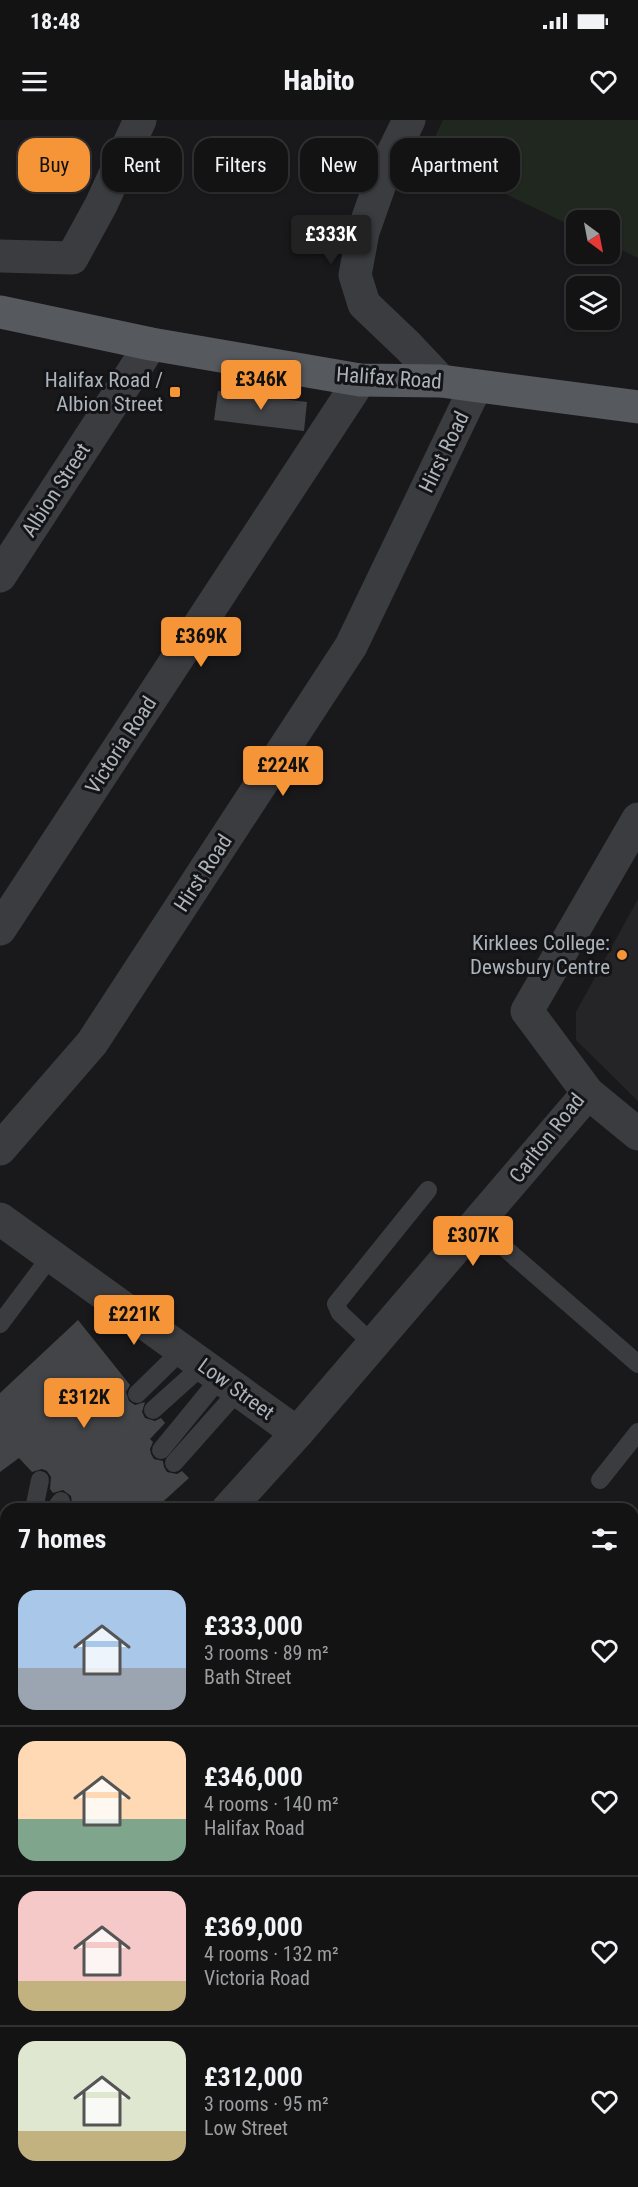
<!DOCTYPE html>
<html lang="en">
<head>
<meta charset="utf-8">
<style>
  :root { --surface:#131314; --page:#202022; --text:#f1f3f6; --muted:#9d9ea0; --line:#323234; --accent:#f59537 }
  body { margin:0; font-family:"Roboto Condensed",sans-serif; background:var(--page); color:var(--text); height:100vh; display:flex; flex-direction:column; font-size:22px; white-space:nowrap }
  * { box-sizing:border-box; margin:0 }
  p { font-size:20px; color:var(--muted) }
  .icon { flex:none; width:33px; height:33px; fill:none; stroke:currentColor; stroke-width:2; stroke-linecap:round; stroke-linejoin:round }
  .map { position:relative; flex:1; overflow:hidden }
  .sheet { position:absolute; left:0px; top:1383px; width:639px; height:684px; display:flex; flex-direction:column; background:var(--surface); border-radius:18px 18px 0 0; box-shadow:0 2px 4px #0004,0 0 0 2px var(--line) }
  .sheet>* { flex:none }
  .guide { position:absolute; left:18px; top:18px; width:603px; height:54px; display:flex; gap:12px }
  .needle { width:39px; rotate:148deg }
  .tools { position:absolute; left:566px; top:90px; display:grid; gap:12px }
  .tools a { display:grid; place-items:center; width:54px; height:54px; border-radius:12px; background:var(--surface); box-shadow:0 2px 4px #0004,0 0 0 2px var(--line); font-size:30px }
  .price { position:absolute; translate:-50% -51px; padding:0 14px; border-radius:6px; background:var(--accent); color:#111; font-size:20px; line-height:39px; filter:drop-shadow(0 2px 3px #0008) }
  .price::after { content:''; position:absolute; left:50%; top:36px; width:18px; height:14px; margin-left:-9px; background:inherit; clip-path:polygon(0 0,100% 0,50% 100%) }
  .price.current { background:#222; color:#fff }
  ul { padding:0; list-style:none }
  li { display:flex; align-items:center; gap:18px; height:150px; padding:0 18px }
  li+li { border-top:2px solid var(--line) }
  li span { display:grid; place-items:center; flex:none; width:168px; height:120px; border-radius:18px; color:#555 }
  li>.icon { margin-inline-start:auto }
  span .icon { width:72px; height:72px; fill:#fffc; stroke-width:1 }
  li b { font-size:26px }
  h2 { display:flex; justify-content:space-between; align-items:center; height:72px; padding:0 18px; font-size:26px }
  .pill { padding:0 21px; border-radius:18px; background:var(--surface); box-shadow:0 2px 4px #0004,0 0 0 2px var(--line); font-size:21px; line-height:54px }
  .pill.current { background:var(--accent); color:#111 }
  .status { display:flex; justify-content:space-between; align-items:center; height:42px; padding:0 30px; background:var(--surface); direction:ltr }
  .status svg { height:16px; fill:currentColor }
  header { display:flex; justify-content:space-between; align-items:center; height:78px; padding:0 18px; background:var(--surface); font-size:27px; font-weight:800 }
  .map>svg:first-child { display:block }
  .built { fill:#252528 }
  .green { fill:#1f271f }
  .lines { fill:none; stroke-linecap:round; stroke-linejoin:round }
  .stream { stroke:#2e3b40; stroke-width:9 }
  .building { fill:#434448 }
  .lane { stroke:#3a3c40; stroke-width:18 }
  .street { stroke:#3a3c40; stroke-width:33 }
  .primary { stroke:#565a5f; stroke-width:33 }
  .poi-dot { fill:#f59537; stroke:#141416; stroke-width:2 }
  .labels { text-anchor:middle; stroke-width:6; stroke-linejoin:round; paint-order:stroke }
  .street-label { font-size:21px; fill:#abb3bb; stroke:#141416 }
  .poi-label { font-size:21px; fill:#abb3bb; stroke:#141416; text-anchor:end }
</style>
</head>
<body>
<div class="status"><b>18:48</b><svg viewBox="0 0 49 12"><path d="M0 12V9h3v3zM5 12V6h3v6zM10 12V3h3v9zM15 12V0h3v12zM26 1h20v11H26zM47 4h2v5h-2z"/></svg></div>
<header><svg class="icon" aria-label="menu" viewBox="0 0 24 24"><path d="M4 6h16M4 12h16M4 18h16"/></svg>Habito<svg class="icon" aria-label="heart" viewBox="0 0 24 24"><path d="M12 20l-8-8c-3-5 5-10 8-4 3-6 11-1 8 4z"/></svg></header>
<div class="map">
<svg width="638" height="2067" viewBox="0 0 638 2067">
  <rect width="100%" height="100%" fill="#19191b"/>
  <!-- built -->
  <path class="built" d="M638,779V981L576,920V892Z"/>
  <!-- green -->
  <path class="green" d="M443,0H638V138L609,124V100H576V108L426,36Z"/>
  <g class="lines">
    <!-- stream -->
    <path class="stream" d="M255,2067L262,2061"/>
  </g>
  <!-- building -->
  <g class="building">
    <path d="M218,271L307,282L304,311L214,300Z"/>
    <path d="M78,1200L130,1265L126,1272L129,1281L135,1285L145,1282L142,1292L145,1298L155,1301L161,1298L165,1303L150,1319L153,1322L150,1329L151,1334L154,1339L163,1341L164,1347L167,1352L177,1354L182,1351L189,1358L155,1389H69L72,1383L71,1376L63,1370L53,1373L50,1369L51,1357L47,1351L42,1349L32,1352L19,1338L0,1352V1273Z"/>
  </g>
  <g class="lines">
    <!-- lane -->
    <g class="lane">
      <path d="M477,1104L638,1244"/>
      <path d="M0,1204L51,1136"/>
      <path d="M373,1224L340,1193L336,1184L428,1070"/>
      <path d="M137,1274L183,1229"/>
      <path d="M153,1290L203,1245"/>
      <path d="M161,1330L220,1258"/>
      <path d="M174,1343L238,1271"/>
      <path d="M600,1360L638,1312"/>
      <path d="M34,1389L40,1360"/>
      <path d="M55,1389L61,1381"/>
      <path d="M0,1406L6,1412"/>
      <path d="M0,1495L6,1479"/>
    </g>
    <!-- street -->
    <g class="street">
      <path d="M409,0L386,47L363,112L355,155L364,184L408,226L441,261"/>
      <path d="M0,136L72,138L101,85L140,0"/>
      <path d="M0,456L151,224"/>
      <path d="M0,809L360,260"/>
      <path d="M588,973L638,1014"/>
      <path d="M0,1029L92,923L351,526L476,266"/>
      <path d="M0,1099L297,1313"/>
      <path d="M228,1389L297,1313L588,973L527,891L638,699"/>
      <path d="M0,1581L6,1576"/>
      <path d="M633,1759L638,1755"/>
      <path d="M0,1969L6,1965"/>
      <path d="M484,2061L486,2067"/>
    </g>
    <!-- primary -->
    <g class="primary">
      <path d="M0,192L151,224L360,260L441,261L638,287"/>
      <path d="M0,1890L6,1901"/>
      <path d="M94,2061L97,2067"/>
    </g>
  </g>
  <!-- markers -->
  <g class="poi-dot">
    <rect x="169" y="266" width="12" height="12" rx="3"/>
    <circle cx="622" cy="835" r="6"/>
  </g>
  <g class="labels">
    <!-- street labels -->
    <g class="street-label">
      <text transform="translate(389 258) rotate(4)" y="7">Halifax Road</text>
      <text transform="translate(444 332) rotate(-64)" y="7">Hirst Road</text>
      <text transform="translate(56 370) rotate(-57)" y="7">Albion Street</text>
      <text transform="translate(121 625) rotate(-57)" y="7">Victoria Road</text>
      <text transform="translate(203 753) rotate(-57)" y="7">Hirst Road</text>
      <text transform="translate(547 1018) rotate(-52)" y="7">Carlton Road</text>
      <text transform="translate(236 1269) rotate(36)" y="7">Low Street</text>
    </g>
    <!-- poi labels -->
    <g class="poi-label">
      <text x="163" y="267">Halifax Road /<tspan x="163" dy="24">Albion Street</tspan></text>
      <text x="610" y="830">Kirklees College:<tspan x="610" dy="24">Dewsbury Centre</tspan></text>
    </g>
  </g>
</svg>
<div class="tools">
<a><svg class="needle" viewBox="-14 -14 28 28"><path d="M0-13l5 13h-10z" fill="#e53935"/><path d="M0 13l5-13h-10z" fill="#9d9ea0"/></svg></a>
<a><svg class="icon" aria-label="layers" viewBox="0 0 24 24"><path d="M12 4l9 5-9 5-9-5zM3 14l9 5 9-5"/></svg></a>
</div>
<b class="price current" style="left:331px;top:146px">£333K</b>
<b class="price" style="left:261px;top:291px">£346K</b>
<b class="price" style="left:201px;top:548px">£369K</b>
<b class="price" style="left:283px;top:677px">£224K</b>
<b class="price" style="left:473px;top:1147px">£307K</b>
<b class="price" style="left:134px;top:1226px">£221K</b>
<b class="price" style="left:84px;top:1309px">£312K</b>
<div class="guide">
<a class="pill current">Buy</a>
<a class="pill">Rent</a>
<a class="pill">Filters</a>
<a class="pill">New</a>
<a class="pill">Apartment</a>
</div>
<section class="sheet">
<h2>7 homes<svg class="icon" aria-label="filters" viewBox="0 0 24 24"><path d="M4 7h16M4 17h16"/><circle cx="9" cy="7" r="2"/><circle cx="15" cy="17" r="2"/></svg></h2>
<ul>
<li><span style="background:linear-gradient(#a9c7e8 65%,#9aa5b1 0)"><svg class="icon" aria-label="home" viewBox="0 0 24 24"><path d="M3 11l9-7 9 7M6 9v11h12V9"/></svg></span><div><b>£333,000</b><p>3 rooms · 89 m²</p><p>Bath Street</p></div><svg class="icon" aria-label="heart" viewBox="0 0 24 24"><path d="M12 20l-8-8c-3-5 5-10 8-4 3-6 11-1 8 4z"/></svg></li>
<li><span style="background:linear-gradient(#ffd9b3 65%,#7fa58c 0)"><svg class="icon" aria-label="home" viewBox="0 0 24 24"><path d="M3 11l9-7 9 7M6 9v11h12V9"/></svg></span><div><b>£346,000</b><p>4 rooms · 140 m²</p><p>Halifax Road</p></div><svg class="icon" aria-label="heart" viewBox="0 0 24 24"><path d="M12 20l-8-8c-3-5 5-10 8-4 3-6 11-1 8 4z"/></svg></li>
<li><span style="background:linear-gradient(#f6c9c9 75%,#c2b280 0)"><svg class="icon" aria-label="home" viewBox="0 0 24 24"><path d="M3 11l9-7 9 7M6 9v11h12V9"/></svg></span><div><b>£369,000</b><p>4 rooms · 132 m²</p><p>Victoria Road</p></div><svg class="icon" aria-label="heart" viewBox="0 0 24 24"><path d="M12 20l-8-8c-3-5 5-10 8-4 3-6 11-1 8 4z"/></svg></li>
<li><span style="background:linear-gradient(#dfe7d0 75%,#c2b280 0)"><svg class="icon" aria-label="home" viewBox="0 0 24 24"><path d="M3 11l9-7 9 7M6 9v11h12V9"/></svg></span><div><b>£312,000</b><p>3 rooms · 95 m²</p><p>Low Street</p></div><svg class="icon" aria-label="heart" viewBox="0 0 24 24"><path d="M12 20l-8-8c-3-5 5-10 8-4 3-6 11-1 8 4z"/></svg></li>
</ul>
</section>
</div>
</body>
</html>
